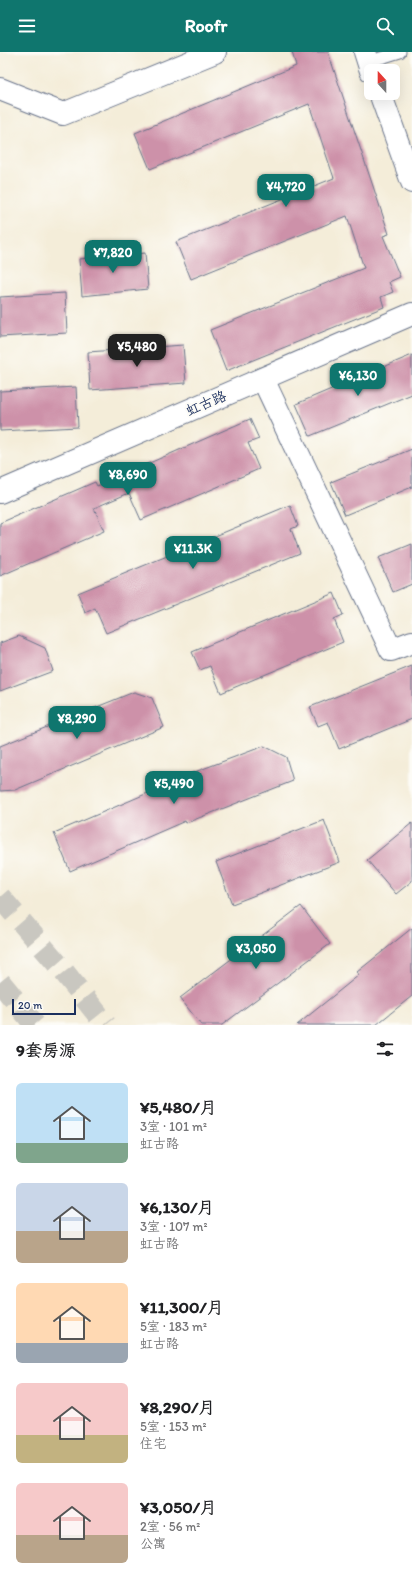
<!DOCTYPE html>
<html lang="zh">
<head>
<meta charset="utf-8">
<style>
  :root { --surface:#fff; --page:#f2f2f2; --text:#202124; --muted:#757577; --accent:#0f766e }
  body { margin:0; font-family:Itim,"LXGW WenKai TC",sans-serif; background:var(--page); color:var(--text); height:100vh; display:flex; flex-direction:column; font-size:15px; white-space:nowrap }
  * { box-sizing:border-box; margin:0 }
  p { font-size:13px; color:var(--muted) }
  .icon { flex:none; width:22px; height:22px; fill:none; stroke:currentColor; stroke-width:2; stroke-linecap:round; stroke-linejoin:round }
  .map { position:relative; height:973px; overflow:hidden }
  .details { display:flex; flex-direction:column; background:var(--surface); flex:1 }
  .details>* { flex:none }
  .needle { width:26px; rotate:339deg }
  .controls { position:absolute; left:364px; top:12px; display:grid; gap:8px }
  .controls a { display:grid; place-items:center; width:36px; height:36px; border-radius:6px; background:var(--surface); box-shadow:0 4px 16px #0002; font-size:20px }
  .scale { position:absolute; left:12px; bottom:10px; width:64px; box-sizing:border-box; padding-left:4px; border:2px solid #1b2f5e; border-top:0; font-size:11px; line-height:14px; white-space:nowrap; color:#1b2f5e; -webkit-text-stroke:3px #fdfcf7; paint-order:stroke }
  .price { position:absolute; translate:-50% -34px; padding:0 9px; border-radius:8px; background:var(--accent); color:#fff; font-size:13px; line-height:26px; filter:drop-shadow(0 1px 2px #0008) }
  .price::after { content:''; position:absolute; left:50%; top:24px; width:12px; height:9px; margin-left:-6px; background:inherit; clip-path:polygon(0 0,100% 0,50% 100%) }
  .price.active { background:#222; color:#fff }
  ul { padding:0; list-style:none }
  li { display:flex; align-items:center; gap:12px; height:100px; padding:0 16px }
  li span { display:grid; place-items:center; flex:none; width:112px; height:80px; border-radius:6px; color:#555 }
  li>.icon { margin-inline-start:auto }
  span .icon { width:48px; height:48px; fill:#fffc; stroke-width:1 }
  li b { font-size:17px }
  h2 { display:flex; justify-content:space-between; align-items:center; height:48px; padding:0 16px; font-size:17px }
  header { display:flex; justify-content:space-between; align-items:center; height:52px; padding:0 16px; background:var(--accent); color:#fff; font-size:18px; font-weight:700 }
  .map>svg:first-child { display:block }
  .building { fill:#cd91a9 }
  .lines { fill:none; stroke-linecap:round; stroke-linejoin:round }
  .highway-tunnel { stroke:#c9c7c0; stroke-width:22; stroke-dasharray:22 11; stroke-linecap:butt }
  .lane-casing { stroke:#677289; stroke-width:13 }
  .street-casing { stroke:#677289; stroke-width:24 }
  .secondary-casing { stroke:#677289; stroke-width:24 }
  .lane { stroke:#fff; stroke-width:11 }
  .street { stroke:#fff; stroke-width:22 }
  .secondary { stroke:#fff; stroke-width:22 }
  .labels { text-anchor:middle; stroke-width:4; stroke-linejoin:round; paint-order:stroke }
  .street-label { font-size:14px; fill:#1b2f5e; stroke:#fdfcf7 }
</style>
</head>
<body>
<header><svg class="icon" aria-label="menu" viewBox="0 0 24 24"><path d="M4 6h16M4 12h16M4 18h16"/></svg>Roofr<svg class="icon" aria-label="search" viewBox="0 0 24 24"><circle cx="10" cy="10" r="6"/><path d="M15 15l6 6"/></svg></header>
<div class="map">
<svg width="412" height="973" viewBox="0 0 412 973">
  <rect width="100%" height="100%" fill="#fdfcf7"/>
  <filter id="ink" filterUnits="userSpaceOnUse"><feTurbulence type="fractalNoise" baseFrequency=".025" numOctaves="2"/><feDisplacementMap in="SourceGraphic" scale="8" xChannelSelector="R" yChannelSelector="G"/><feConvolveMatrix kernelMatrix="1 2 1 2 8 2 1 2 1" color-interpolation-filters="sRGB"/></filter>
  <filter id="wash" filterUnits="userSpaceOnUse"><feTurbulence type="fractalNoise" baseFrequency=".012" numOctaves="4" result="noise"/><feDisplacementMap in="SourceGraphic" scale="16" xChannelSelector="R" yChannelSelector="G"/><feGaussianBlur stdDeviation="0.9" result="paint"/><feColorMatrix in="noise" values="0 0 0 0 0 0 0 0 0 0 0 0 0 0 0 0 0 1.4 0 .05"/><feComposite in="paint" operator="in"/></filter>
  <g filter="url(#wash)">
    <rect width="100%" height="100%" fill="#f4edd9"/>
    <g id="blocks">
      <!-- building -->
      <g class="building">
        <path d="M292,0H328L389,182L383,184L400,225L389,230L393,240L381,245L384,255L226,319L210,278L364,216L347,164L191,227L176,190L334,126L309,52L150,117L135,81L296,14Z"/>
        <path d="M145,201L148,237L82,244L79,207Z"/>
        <path d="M65,241L67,281L0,285V245Z"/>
        <path d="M183,293L186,331L90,338L88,300Z"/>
        <path d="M412,303V342L310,384L296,352Z"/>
        <path d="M76,335L78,375L0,379V339Z"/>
        <path d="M250,367L259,387L248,391L259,417L141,468L129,441L94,456L104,479L0,524V471L95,430L97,434Z"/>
        <path d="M412,397V435L345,463L331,430Z"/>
        <path d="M290,453L298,474L291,477L300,501L106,581L95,556L85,561L78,541Z"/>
        <path d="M412,492V532L393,540L378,506Z"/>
        <path d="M334,541L343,563L334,567L343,590L221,641L210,614L200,618L192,600Z"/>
        <path d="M19,584L45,596L53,619L0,639V591Z"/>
        <path d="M412,614V667L339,697L328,670L318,674L310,655Z"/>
        <path d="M134,640L152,646L164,675L15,738L0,739V694Z"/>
        <path d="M264,694L286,705L293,729L186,771L185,769L70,819L54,781L169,732L168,730Z"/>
        <path d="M324,768L340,810L232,852L216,810Z"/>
        <path d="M412,771V829L396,842L367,808Z"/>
        <path d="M301,854L330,892L222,973H201L180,946Z"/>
        <path d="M412,876V944L376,973H297L359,923L357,920Z"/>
      </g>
    </g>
  </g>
  <g filter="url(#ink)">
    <use href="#blocks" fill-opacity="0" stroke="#677289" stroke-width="1"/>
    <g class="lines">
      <!-- highway-tunnel -->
      <g class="highway-tunnel">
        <path d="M0,845L61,916L106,973"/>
        <path d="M0,930L35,973"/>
      </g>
      <!-- lane casing -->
      <g class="lane-casing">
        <path id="lane" d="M368,10L400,0"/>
      </g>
      <!-- street casing -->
      <g class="street-casing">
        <g id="street">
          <path d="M0,37L63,62L215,0"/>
          <path d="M263,327L391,598L412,590"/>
        </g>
      </g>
      <!-- secondary casing -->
      <g class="secondary-casing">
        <g id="secondary">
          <path d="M365,0L371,19"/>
          <path d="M380,41L412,130"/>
          <path d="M0,440L412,262"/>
        </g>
      </g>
      <!-- lane -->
      <use href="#lane" class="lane"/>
      <!-- street -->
      <use href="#street" class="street"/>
      <!-- secondary -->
      <use href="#secondary" class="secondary"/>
    </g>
  </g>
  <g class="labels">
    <!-- street labels -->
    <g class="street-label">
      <text transform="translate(206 351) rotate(-23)" y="5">虹古路</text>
    </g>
  </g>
</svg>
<div class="controls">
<a><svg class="needle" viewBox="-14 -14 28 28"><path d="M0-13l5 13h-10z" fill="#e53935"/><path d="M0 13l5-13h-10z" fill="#757577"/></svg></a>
</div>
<div class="scale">20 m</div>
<b class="price" style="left:286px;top:156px">¥4,720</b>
<b class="price" style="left:113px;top:222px">¥7,820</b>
<b class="price active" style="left:137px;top:316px">¥5,480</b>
<b class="price" style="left:358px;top:345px">¥6,130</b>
<b class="price" style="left:128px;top:444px">¥8,690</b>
<b class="price" style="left:193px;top:518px">¥11.3K</b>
<b class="price" style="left:77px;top:688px">¥8,290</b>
<b class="price" style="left:174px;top:753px">¥5,490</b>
<b class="price" style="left:256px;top:918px">¥3,050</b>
</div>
<section class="details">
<h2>9套房源<svg class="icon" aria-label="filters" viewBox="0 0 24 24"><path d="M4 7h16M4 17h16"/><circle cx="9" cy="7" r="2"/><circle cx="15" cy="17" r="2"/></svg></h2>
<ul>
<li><span style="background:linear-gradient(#bfe0f5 75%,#7fa58c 0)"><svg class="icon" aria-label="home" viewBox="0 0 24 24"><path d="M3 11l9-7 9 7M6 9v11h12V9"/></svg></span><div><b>¥5,480/月</b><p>3室 · 101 m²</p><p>虹古路</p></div></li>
<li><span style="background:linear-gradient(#c9d6e8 60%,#b9a48a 0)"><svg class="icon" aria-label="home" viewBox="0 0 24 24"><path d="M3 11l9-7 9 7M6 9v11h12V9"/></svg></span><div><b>¥6,130/月</b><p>3室 · 107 m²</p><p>虹古路</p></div></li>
<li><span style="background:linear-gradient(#ffd9b3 75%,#9aa5b1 0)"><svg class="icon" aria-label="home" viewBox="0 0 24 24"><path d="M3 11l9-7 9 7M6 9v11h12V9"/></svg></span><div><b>¥11,300/月</b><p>5室 · 183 m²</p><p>虹古路</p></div></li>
<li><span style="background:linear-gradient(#f6c9c9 65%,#c2b280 0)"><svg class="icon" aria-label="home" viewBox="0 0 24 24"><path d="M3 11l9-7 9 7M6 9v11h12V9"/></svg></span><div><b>¥8,290/月</b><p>5室 · 153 m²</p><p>住宅</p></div></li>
<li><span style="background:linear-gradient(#f6c9c9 65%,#b9a48a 0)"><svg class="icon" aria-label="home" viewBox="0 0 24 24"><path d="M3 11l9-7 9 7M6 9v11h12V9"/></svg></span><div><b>¥3,050/月</b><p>2室 · 56 m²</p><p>公寓</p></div></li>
</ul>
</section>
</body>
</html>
